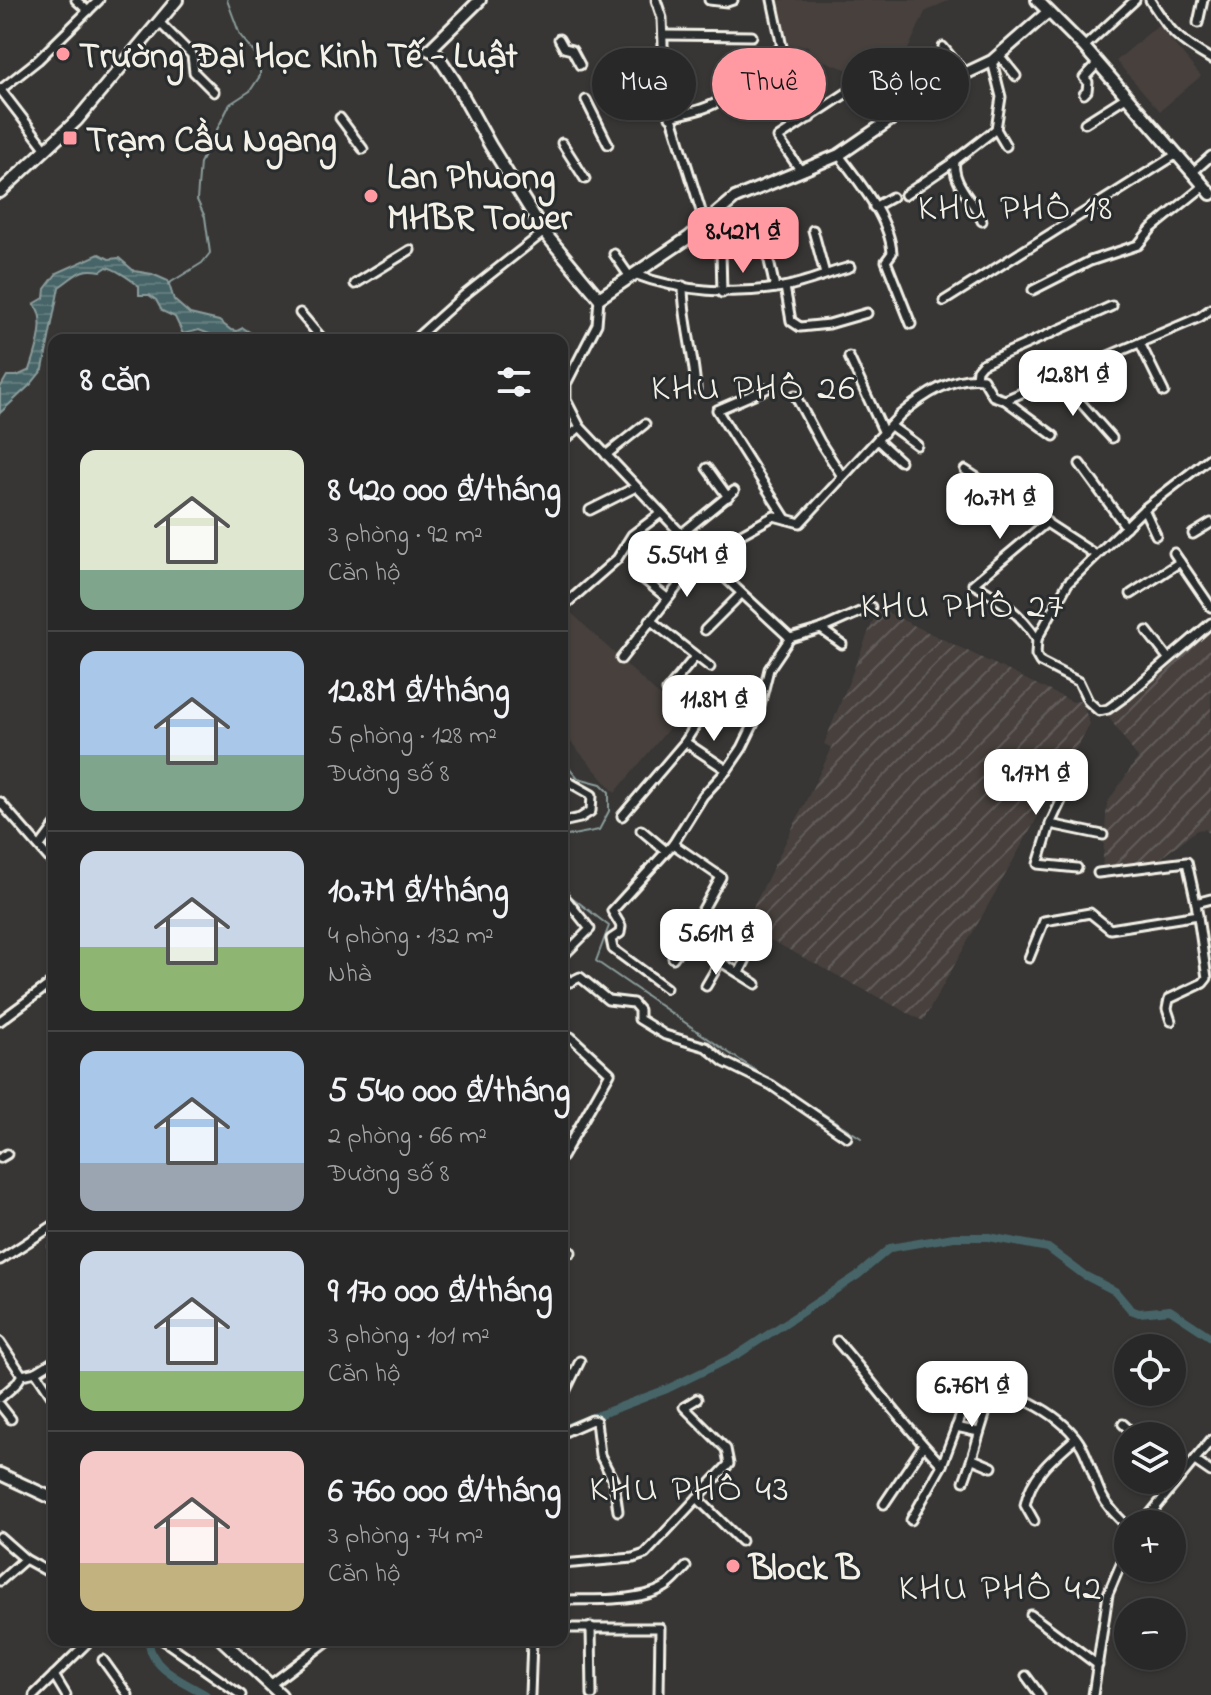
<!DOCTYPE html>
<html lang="vi">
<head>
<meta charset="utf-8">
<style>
  :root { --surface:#292828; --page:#353434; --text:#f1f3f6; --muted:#a5a6a8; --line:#454445; --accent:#ff9aa2 }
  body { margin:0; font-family:"Indie Flower",sans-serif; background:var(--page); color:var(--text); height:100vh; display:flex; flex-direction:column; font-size:30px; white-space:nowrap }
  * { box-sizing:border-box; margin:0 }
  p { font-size:26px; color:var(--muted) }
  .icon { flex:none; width:44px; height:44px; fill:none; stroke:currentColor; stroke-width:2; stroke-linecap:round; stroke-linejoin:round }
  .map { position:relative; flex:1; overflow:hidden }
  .side { position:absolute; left:48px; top:334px; width:520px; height:1312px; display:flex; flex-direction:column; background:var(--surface); border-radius:16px; box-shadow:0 2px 6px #0004,0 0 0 2px var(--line) }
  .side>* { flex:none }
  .hud { position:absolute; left:592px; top:48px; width:498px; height:72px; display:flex; gap:16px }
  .fabs { position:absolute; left:1114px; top:1334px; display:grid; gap:16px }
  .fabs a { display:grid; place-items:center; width:72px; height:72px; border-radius:50%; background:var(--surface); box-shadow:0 2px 6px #0004,0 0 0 2px var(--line); font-size:40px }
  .price { position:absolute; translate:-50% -68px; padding:0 18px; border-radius:16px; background:#fff; color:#222; font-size:26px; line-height:52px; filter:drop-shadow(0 2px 4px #0008) }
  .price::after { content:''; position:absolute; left:50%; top:48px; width:24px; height:18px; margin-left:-12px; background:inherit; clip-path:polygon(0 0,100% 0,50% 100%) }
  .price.on { background:var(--accent); color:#111 }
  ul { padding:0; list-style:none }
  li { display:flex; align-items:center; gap:24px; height:200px; padding:0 32px }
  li+li { border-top:2px solid var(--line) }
  li span { display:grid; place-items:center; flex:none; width:224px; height:160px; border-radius:16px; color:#555 }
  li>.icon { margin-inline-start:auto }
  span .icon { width:96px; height:96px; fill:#fffc; stroke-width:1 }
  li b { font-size:34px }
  h2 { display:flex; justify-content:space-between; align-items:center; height:96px; padding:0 32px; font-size:34px }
  .chip { padding:0 28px; border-radius:36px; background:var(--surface); box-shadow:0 2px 6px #0004,0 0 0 2px var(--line); font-size:28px; line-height:72px }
  .chip.on { background:var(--accent); color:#111 }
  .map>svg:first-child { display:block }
  .built { fill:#46403e }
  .industrial { fill:url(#industrial-furrows) }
  .water { fill:url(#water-rules); stroke:#8c9d9b; stroke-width:2 }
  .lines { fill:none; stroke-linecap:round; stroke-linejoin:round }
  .stream { stroke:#8c9d9b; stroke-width:2 }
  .canal { stroke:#476567; stroke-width:8 }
  .street-casing { stroke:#f4f1e8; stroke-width:13 }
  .secondary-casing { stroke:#f4f1e8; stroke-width:16 }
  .street { stroke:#2a2d2e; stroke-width:7 }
  .secondary { stroke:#2a2d2e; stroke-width:10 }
  .poi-dot { fill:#ff9aa2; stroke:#2a2d2e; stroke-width:3 }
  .labels { text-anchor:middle; stroke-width:6; stroke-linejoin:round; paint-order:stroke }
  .poi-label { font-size:36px; font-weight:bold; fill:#f4f1e8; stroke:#2a2d2e; text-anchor:start }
  .neighbourhood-label { font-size:38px; letter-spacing:2px; fill:#f4f1e8; stroke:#2a2d2e }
</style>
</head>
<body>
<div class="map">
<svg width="1211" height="1695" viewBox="0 0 1211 1695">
  <defs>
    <pattern id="industrial-furrows" width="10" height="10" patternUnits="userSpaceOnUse" patternTransform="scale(2)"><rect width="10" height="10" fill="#46403e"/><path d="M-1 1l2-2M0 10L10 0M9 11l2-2" fill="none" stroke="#615c5a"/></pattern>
    <pattern id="water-rules" width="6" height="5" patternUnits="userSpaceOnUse" patternTransform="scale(2)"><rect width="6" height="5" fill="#476567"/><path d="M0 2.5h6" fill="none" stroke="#627c7d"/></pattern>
  </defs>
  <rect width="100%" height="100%" fill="#373635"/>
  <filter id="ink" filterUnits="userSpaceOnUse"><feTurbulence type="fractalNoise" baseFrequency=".0125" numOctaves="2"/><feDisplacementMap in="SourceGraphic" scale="16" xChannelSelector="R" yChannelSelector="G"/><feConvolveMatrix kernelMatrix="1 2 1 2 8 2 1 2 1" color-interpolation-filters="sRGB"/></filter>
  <g filter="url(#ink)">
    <!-- built -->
    <g class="built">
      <path d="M779,0H949L925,12L900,67L859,74L811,56L808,46L786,45Z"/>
      <path d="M1158,25L1201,76L1160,111L1116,61Z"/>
      <path d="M562,604L680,715L615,793L562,732Z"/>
    </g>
    <!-- industrial -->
    <g class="industrial">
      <path d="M878,608L1073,702L1081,700L1090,724L923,1021L744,926L832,748L824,744Z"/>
      <path d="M1211,630V836L1205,829L1197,830L1153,864L1102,870L1107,803L1138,758L1107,715Z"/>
    </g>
    <!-- water -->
    <path class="water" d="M99,254L109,259L119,258L134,271L152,274L168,281L174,300L190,314L219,321L231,330L237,331L243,328L251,333L249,340H225L199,330L183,334L175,317L162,311L156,300L149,295H139V286C130,279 118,270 107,267L101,271C79,267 77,275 59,287L43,369L31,384L0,413V388L7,376H17L30,370C36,352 48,319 34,304L44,298L45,289L57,273Z"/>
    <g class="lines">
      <!-- stream -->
      <g class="stream">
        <path d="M168,284L202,263L210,253L205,217L197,200L200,163L230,104L250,91L260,76V60L240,35L227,0"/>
        <path d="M562,759L578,778L601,784L609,792V811L599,830L562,837"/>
        <path d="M562,878L569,895L609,926L596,961L732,1055L861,1138"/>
      </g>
      <!-- canal -->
      <g class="canal">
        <path d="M562,1429L667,1389L737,1355L858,1275L890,1248L954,1237H989L1048,1248L1084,1275L1115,1291L1131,1310L1139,1313L1170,1310L1211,1337"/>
        <path d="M149,1640C149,1669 185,1682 206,1695"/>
      </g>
      <!-- street casing -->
      <g class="street-casing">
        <g id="street">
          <path d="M76,0L88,11"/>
          <path d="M656,0L662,18L665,95L705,224"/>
          <path d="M709,0L727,2L733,0"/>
          <path d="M772,0L782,47L788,60"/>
          <path d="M1150,0C1170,32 1178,40 1211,59"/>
          <path d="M159,22L192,55L194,72L214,92"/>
          <path d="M1198,23L1203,0"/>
          <path d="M663,35L752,36"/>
          <path d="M559,39L564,48L572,50L580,65"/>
          <path d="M782,47L764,61L810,118"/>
          <path d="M943,47L965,74"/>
          <path d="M1084,47L1135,0"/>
          <path d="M999,55L1016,76"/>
          <path d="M992,61L1001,97L996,129L1006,146"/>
          <path d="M0,89L46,149"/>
          <path d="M0,90L38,60L99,0"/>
          <path d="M1084,94L1087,91L1088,82L1084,78L1097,64"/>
          <path d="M586,100L608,144"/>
          <path d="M670,117C702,109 729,107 738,72"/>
          <path d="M340,118L363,149"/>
          <path d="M1085,123L1126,97"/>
          <path d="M562,143L585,179"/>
          <path d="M839,155C859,182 890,219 892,253L886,261L911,324"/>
          <path d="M955,161C951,184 975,201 982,221"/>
          <path d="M801,171L778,138L854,88"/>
          <path d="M1193,172L1211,156"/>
          <path d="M905,195L952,163L996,129"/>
          <path d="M874,207L892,197"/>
          <path d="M813,230L825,274"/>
          <path d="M721,251L722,293"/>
          <path d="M767,252L775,288"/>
          <path d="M614,254L630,277"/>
          <path d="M634,274C681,292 734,295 783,287C805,283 828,273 850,267"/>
          <path d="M355,284L410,250"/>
          <path d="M683,286C683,320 694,354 696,389"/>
          <path d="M785,287L791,321L800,327L829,324L867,313"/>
          <path d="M1033,290L1090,261L1138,245L1152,228L1204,186"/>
          <path d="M599,298L597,324L566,384V400L580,427L706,560L790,638"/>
          <path d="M944,301L1177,154"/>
          <path d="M300,313L323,340"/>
          <path d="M414,340L463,296L544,232"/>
          <path d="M1140,343L1164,392"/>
          <path d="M849,357L884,433"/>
          <path d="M1058,377L1112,438"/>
          <path d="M976,378L977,370L982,364L1112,306"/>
          <path d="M766,389L717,410L786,519"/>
          <path d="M795,395L820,442L842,476"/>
          <path d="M1005,400L1054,436"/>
          <path d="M891,426L917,445"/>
          <path d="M877,440L900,461"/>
          <path d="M562,442L580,427"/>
          <path d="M606,455L645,424"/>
          <path d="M1211,457L1144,509L1068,583L1037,639L1036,655L1040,662L1079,682L1088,701L1099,711L1108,709L1126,696L1211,623"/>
          <path d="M1080,464L1126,527"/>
          <path d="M707,468L728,497"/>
          <path d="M965,470L1096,555"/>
          <path d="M1144,509L1156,535"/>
          <path d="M590,510L636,487"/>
          <path d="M681,534L734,491"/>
          <path d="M1193,534L1211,523"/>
          <path d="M1174,553L1211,607"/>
          <path d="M641,577L667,598"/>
          <path d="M643,579L686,539"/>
          <path d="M1131,594L1180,562"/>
          <path d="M568,602L617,559L632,535L661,513"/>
          <path d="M650,620L710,667"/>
          <path d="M821,629L842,644"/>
          <path d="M705,630L741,594"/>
          <path d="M1147,631L1168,658"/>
          <path d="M790,638L821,629L871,607"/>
          <path d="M1037,639C1021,614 999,598 973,584L1047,522"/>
          <path d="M621,659L681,582L714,549L774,516L800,523L900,415C922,396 953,375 983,379L993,396L1005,400L1200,317L1211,309"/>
          <path d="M667,691L695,657"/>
          <path d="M685,742L727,770"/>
          <path d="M562,778L592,795L591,811L580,818L562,822"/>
          <path d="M1069,784L1051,822L1038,864L1077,868"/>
          <path d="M0,802L54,864"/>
          <path d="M622,816L685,742L717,691"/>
          <path d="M1050,824L1103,835"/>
          <path d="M641,830L666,851"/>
          <path d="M673,844L721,877L686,940"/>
          <path d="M40,846L54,827"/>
          <path d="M1098,873L1187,862L1196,903L1207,978L1203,983L1169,999L1167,1009L1171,1021"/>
          <path d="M562,894L590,929L562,957"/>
          <path d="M1196,903L1211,899"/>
          <path d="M673,958L686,940L756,984"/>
          <path d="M1029,958L1044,921L1090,913L1110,929L1198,915"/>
          <path d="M739,973L749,953"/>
          <path d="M562,974L570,982L580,977L608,1000L633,1003L639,1010V1019L665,1035L706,1047L724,1062L771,1085L847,1137"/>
          <path d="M706,986L734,938"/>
          <path d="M666,988L613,949L611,939L620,933L621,926L612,911L673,844L703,796L727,770L742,748L757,717L769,669L790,638"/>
          <path d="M0,1021L54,981"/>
          <path d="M562,1157L610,1073L571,1037"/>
          <path d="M0,1158L7,1154"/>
          <path d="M54,1246V1247"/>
          <path d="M562,1247L571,1252"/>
          <path d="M0,1260L54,1225"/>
          <path d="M837,1341C873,1382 904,1426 942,1465"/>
          <path d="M0,1342L22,1375"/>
          <path d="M36,1372L54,1399"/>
          <path d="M22,1375L36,1372L54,1361"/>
          <path d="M962,1375C1003,1391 1059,1406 1082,1447C1090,1462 1094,1479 1101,1494C1107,1507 1118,1517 1128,1527"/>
          <path d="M0,1398L16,1384L22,1375"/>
          <path d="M562,1398L580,1361"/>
          <path d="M0,1405L11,1419"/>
          <path d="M1123,1424L1136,1436"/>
          <path d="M956,1427L979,1432"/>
          <path d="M562,1433L592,1420L596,1421L600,1455L614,1482L618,1511"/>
          <path d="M973,1459L992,1467"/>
          <path d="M1195,1461L1211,1472"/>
          <path d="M964,1481C976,1450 982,1418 995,1387"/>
          <path d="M697,1498L741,1541"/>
          <path d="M884,1504L923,1446"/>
          <path d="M911,1520L942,1465L966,1401L978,1381"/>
          <path d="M1034,1521L1025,1505C1031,1475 1053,1458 1076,1438"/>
          <path d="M1142,1524L1211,1440"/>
          <path d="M0,1537L25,1559L54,1575"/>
          <path d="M562,1564L633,1558L645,1554L729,1464L726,1449L684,1407L697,1399"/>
          <path d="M0,1581L25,1559"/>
          <path d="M562,1600C591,1599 643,1603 668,1585C675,1580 680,1573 686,1567"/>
          <path d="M1031,1615L1098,1665"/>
          <path d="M591,1627L592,1695"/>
          <path d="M562,1628H660L659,1695"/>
          <path d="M163,1640L241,1695"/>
          <path d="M103,1660L128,1695"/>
          <path d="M54,1675L66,1695"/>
          <path d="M1026,1676L1040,1695"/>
          <path d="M270,1685L329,1640"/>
          <path d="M34,1695L90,1640"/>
          <path d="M530,1695L532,1640"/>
          <path d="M1093,1695L1108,1594L1128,1547"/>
        </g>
      </g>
      <!-- secondary casing -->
      <g class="secondary-casing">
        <g id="secondary">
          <path d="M480,0L429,50L436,53L454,80L490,145L544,232L599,298L688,238L735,198L839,155L941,85L992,61L1048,12"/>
          <path d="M1037,0L1084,47L1211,194"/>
          <path d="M0,192L77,120L177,0"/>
          <path d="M0,1474L54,1499"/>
          <path d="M222,1640L281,1695"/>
        </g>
      </g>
      <!-- street -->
      <use href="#street" class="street"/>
      <!-- secondary -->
      <use href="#secondary" class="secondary"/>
    </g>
  </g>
  <!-- markers -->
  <g class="poi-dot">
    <circle cx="63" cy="54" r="8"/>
    <rect x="62" y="130" width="16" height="16" rx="4"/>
    <circle cx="371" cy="196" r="8"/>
    <circle cx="733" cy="1566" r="8"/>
  </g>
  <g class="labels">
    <!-- poi labels -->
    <g class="poi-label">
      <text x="79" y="67">Trường Đại Học Kinh Tế - Luật</text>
      <text x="86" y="151">Trạm Cầu Ngang</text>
      <text x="387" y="188">Lan Phuong<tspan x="387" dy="41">MHBR Tower</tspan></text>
      <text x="749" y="1579">Block B</text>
    </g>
    <!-- neighbourhood labels -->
    <g class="neighbourhood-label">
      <text x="1016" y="219">KHU PHỐ 18</text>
      <text x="754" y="399">KHU PHỐ 26</text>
      <text x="963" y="617">KHU PHỐ 27</text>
      <text x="690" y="1500">KHU PHỐ 43</text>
      <text x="1001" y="1599">KHU PHỐ 42</text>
    </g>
  </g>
</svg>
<div class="fabs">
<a><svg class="icon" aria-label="locate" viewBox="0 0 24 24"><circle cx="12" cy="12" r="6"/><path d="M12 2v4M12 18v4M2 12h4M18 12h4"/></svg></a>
<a><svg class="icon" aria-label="layers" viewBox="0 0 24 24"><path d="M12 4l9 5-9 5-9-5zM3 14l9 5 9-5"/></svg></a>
<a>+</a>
<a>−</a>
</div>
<b class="price on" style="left:743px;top:275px">8.42M ₫</b>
<b class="price" style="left:1073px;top:418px">12.8M ₫</b>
<b class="price" style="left:1000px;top:541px">10.7M ₫</b>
<b class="price" style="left:687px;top:599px">5.54M ₫</b>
<b class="price" style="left:714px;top:743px">11.8M ₫</b>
<b class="price" style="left:1036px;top:817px">9.17M ₫</b>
<b class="price" style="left:716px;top:977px">5.61M ₫</b>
<b class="price" style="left:972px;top:1429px">6.76M ₫</b>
<div class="hud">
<a class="chip">Mua</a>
<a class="chip on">Thuê</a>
<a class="chip">Bộ lọc</a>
</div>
<section class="side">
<h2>8 căn<svg class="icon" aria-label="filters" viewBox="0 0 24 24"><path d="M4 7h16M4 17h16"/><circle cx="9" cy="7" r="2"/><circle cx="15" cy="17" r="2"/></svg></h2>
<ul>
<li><span style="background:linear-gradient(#dfe7d0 75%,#7fa58c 0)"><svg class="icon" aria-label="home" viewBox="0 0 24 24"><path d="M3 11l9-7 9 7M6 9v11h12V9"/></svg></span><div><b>8 420 000 ₫/tháng</b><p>3 phòng · 92 m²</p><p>Căn hộ</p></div></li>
<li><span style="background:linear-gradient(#a9c7e8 65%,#7fa58c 0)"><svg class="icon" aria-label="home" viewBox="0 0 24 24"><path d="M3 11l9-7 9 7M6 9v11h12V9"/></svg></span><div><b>12.8M ₫/tháng</b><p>5 phòng · 128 m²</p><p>Đường số 8</p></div></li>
<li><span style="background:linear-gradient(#c9d6e8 60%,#8fb573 0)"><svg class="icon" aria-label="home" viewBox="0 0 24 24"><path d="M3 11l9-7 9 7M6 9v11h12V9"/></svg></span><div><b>10.7M ₫/tháng</b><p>4 phòng · 132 m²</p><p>Nhà</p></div></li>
<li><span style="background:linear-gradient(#a9c7e8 70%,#9aa5b1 0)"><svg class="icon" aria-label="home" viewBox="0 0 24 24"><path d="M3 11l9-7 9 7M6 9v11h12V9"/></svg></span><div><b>5 540 000 ₫/tháng</b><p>2 phòng · 66 m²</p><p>Đường số 8</p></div></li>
<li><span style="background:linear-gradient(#c9d6e8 75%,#8fb573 0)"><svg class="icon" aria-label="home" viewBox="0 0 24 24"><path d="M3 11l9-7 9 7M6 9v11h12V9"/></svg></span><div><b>9 170 000 ₫/tháng</b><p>3 phòng · 101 m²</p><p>Căn hộ</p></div></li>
<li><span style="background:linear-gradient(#f6c9c9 70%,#c2b280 0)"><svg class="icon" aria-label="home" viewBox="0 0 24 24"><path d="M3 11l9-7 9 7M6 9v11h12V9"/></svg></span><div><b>6 760 000 ₫/tháng</b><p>3 phòng · 74 m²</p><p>Căn hộ</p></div></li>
</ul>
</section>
</div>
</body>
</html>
